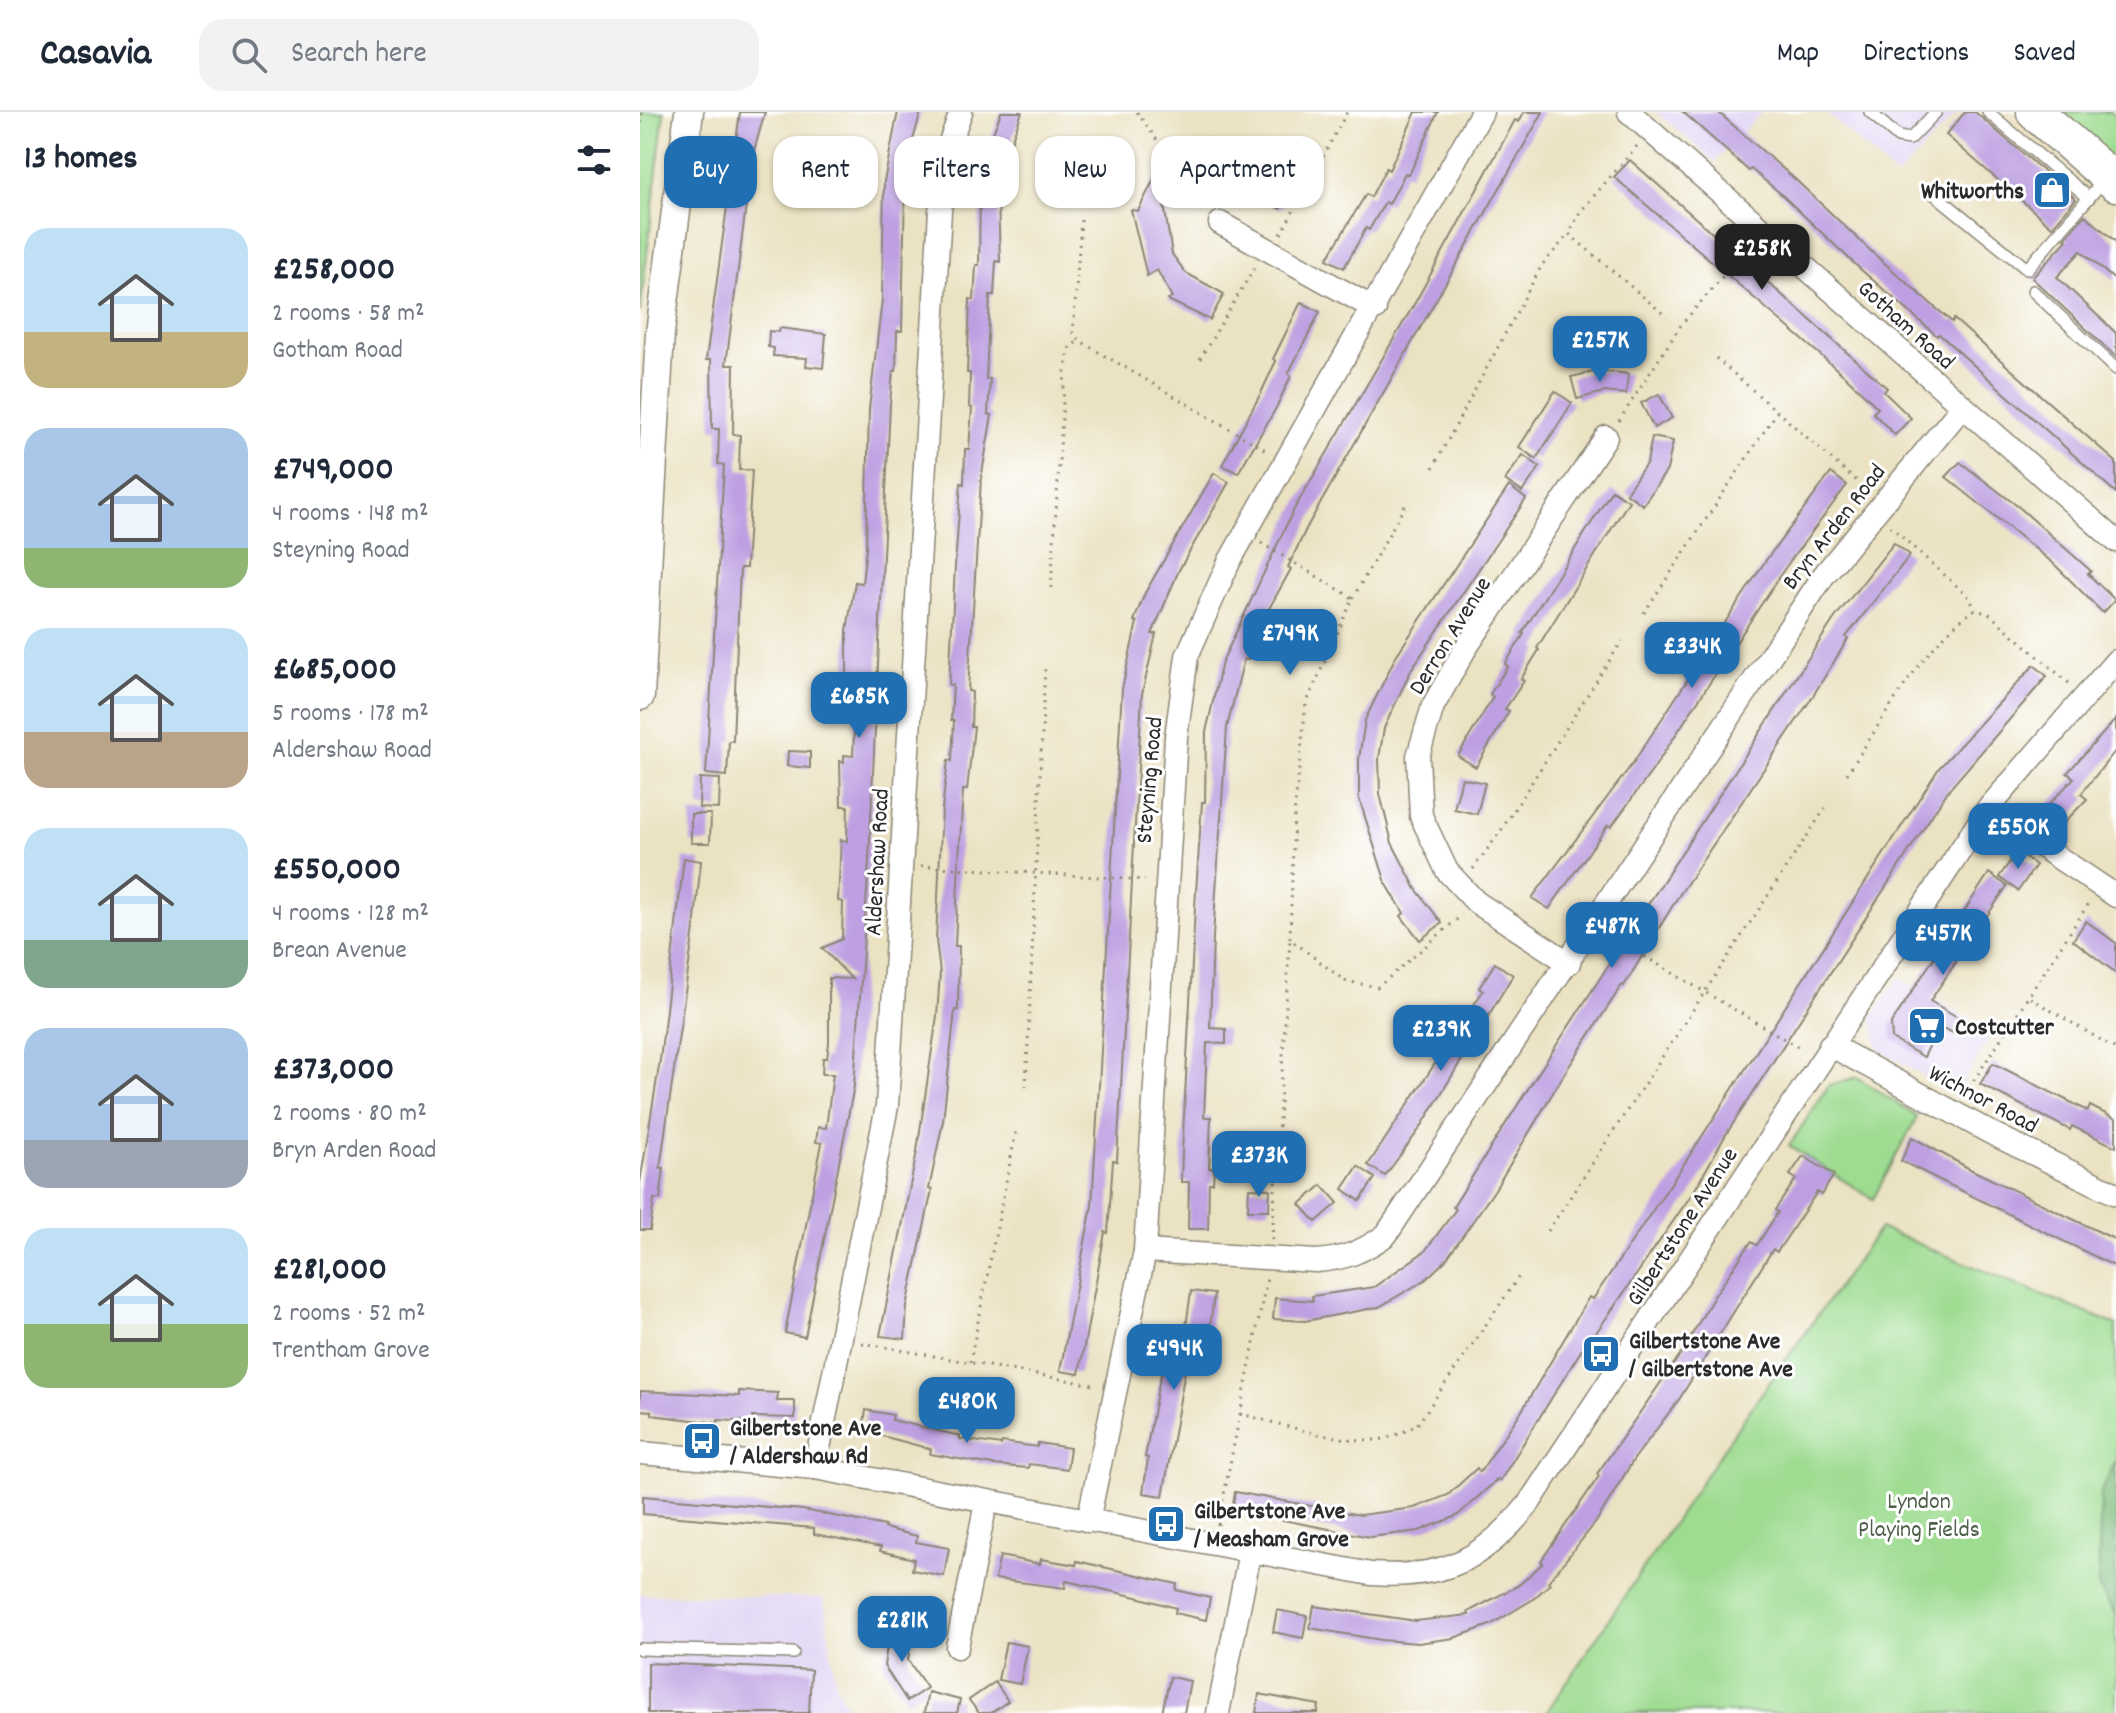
<!DOCTYPE html>
<html lang="en">
<head>
<meta charset="utf-8">
<style>
  :root { --surface:#fff; --page:#f2f2f3; --text:#1f2937; --muted:#747a83; --line:#e0e1e3; --accent:#1f6fb2 }
  body { margin:0; font-family:Dekko,sans-serif; background:var(--page); color:var(--text); height:100vh; display:flex; flex-direction:column; font-size:30px; white-space:nowrap }
  * { box-sizing:border-box; margin:0 }
  p { font-size:26px; color:var(--muted) }
  .icon { flex:none; width:44px; height:44px; fill:none; stroke:currentColor; stroke-width:2; stroke-linecap:round; stroke-linejoin:round }
  .map { position:relative; flex:1; overflow:hidden }
  .side { display:flex; flex-direction:column; background:var(--surface); width:640px }
  .side>* { flex:none }
  .hud { position:absolute; left:24px; top:24px; width:760px; height:72px; display:flex; gap:16px }
  .price { position:absolute; translate:-50% -68px; padding:0 18px; border-radius:16px; background:var(--accent); color:#fff; font-size:26px; line-height:52px; filter:drop-shadow(0 2px 4px #0008) }
  .price::after { content:''; position:absolute; left:50%; top:48px; width:24px; height:18px; margin-left:-12px; background:inherit; clip-path:polygon(0 0,100% 0,50% 100%) }
  .price.selected { background:#222; color:#fff }
  ul { padding:0; list-style:none }
  li { display:flex; align-items:center; gap:24px; height:200px; padding:0 24px }
  li span { display:grid; place-items:center; flex:none; width:224px; height:160px; border-radius:24px; color:#555 }
  li>.icon { margin-inline-start:auto }
  span .icon { width:96px; height:96px; fill:#fffc; stroke-width:1 }
  li b { font-size:34px }
  h2 { display:flex; justify-content:space-between; align-items:center; height:96px; padding:0 24px; font-size:34px }
  .pill { padding:0 28px; border-radius:24px; background:var(--surface); box-shadow:0 2px 6px #0004; font-size:28px; line-height:72px }
  .pill.selected { background:var(--accent); color:#fff }
  header { display:flex; align-items:center; gap:48px; box-sizing:border-box; height:112px; padding:0 40px; background:var(--surface); border-bottom:2px solid var(--line) }
  header strong { font-size:38px }
  nav { display:flex; gap:44px; margin-inline-start:auto; font-size:28px }
  .search { width:560px; height:72px; background:var(--page); display:flex; align-items:center; gap:20px; box-sizing:border-box; padding:0 28px; border-radius:24px; color:var(--muted); font-size:30px }
  main { display:flex; flex:1; min-height:0 }
  .map>svg:first-child { display:block }
  .built { fill:#e0d4f4 }
  .green { fill:#9edc91; stroke:#64845e; stroke-width:2 }
  .forest { fill:#7ebc7b; stroke:#547453; stroke-width:2 }
  .building { fill:#bea0e2 }
  .lines { fill:none; stroke-linecap:round; stroke-linejoin:round }
  .service-casing { stroke:#8b8676; stroke-width:14 }
  .minor-casing { stroke:#8b8676; stroke-width:25 }
  .tertiary-casing { stroke:#8b8676; stroke-width:31 }
  .trunk-casing { stroke:#8b8676; stroke-width:39 }
  .path { stroke:#8b8676; stroke-width:3; stroke-dasharray:2 6; stroke-linecap:butt }
  .service { stroke:#fff; stroke-width:11 }
  .minor { stroke:#fff; stroke-width:22 }
  .tertiary { stroke:#fff; stroke-width:28 }
  .trunk { stroke:#fff; stroke-width:36 }
  .labels { text-anchor:middle; stroke-width:6; stroke-linejoin:round; paint-order:stroke }
  .poi-label { font-size:24px; font-weight:bold; fill:#2b2b2b; stroke:#fff; text-anchor:start }
  .street-label { font-size:24px; fill:#2b2b2b; stroke:#fff }
  .park-label { font-size:24px; fill:#4e604a; stroke:#fff }
</style>
</head>
<body>
<header>
<strong>Casavia</strong>
<div class="search"><svg class="icon" aria-label="search" viewBox="0 0 24 24"><circle cx="10" cy="10" r="6"/><path d="M15 15l6 6"/></svg>Search here</div>
<nav><a>Map</a><a>Directions</a><a>Saved</a></nav>
</header>
<main>
<section class="side">
<h2>13 homes<svg class="icon" aria-label="filters" viewBox="0 0 24 24"><path d="M4 7h16M4 17h16"/><circle cx="9" cy="7" r="2"/><circle cx="15" cy="17" r="2"/></svg></h2>
<ul>
<li><span style="background:linear-gradient(#bfe0f5 65%,#c2b280 0)"><svg class="icon" aria-label="home" viewBox="0 0 24 24"><path d="M3 11l9-7 9 7M6 9v11h12V9"/></svg></span><div><b>£258,000</b><p>2 rooms · 58 m²</p><p>Gotham Road</p></div></li>
<li><span style="background:linear-gradient(#a9c7e8 75%,#8fb573 0)"><svg class="icon" aria-label="home" viewBox="0 0 24 24"><path d="M3 11l9-7 9 7M6 9v11h12V9"/></svg></span><div><b>£749,000</b><p>4 rooms · 148 m²</p><p>Steyning Road</p></div></li>
<li><span style="background:linear-gradient(#bfe0f5 65%,#b9a48a 0)"><svg class="icon" aria-label="home" viewBox="0 0 24 24"><path d="M3 11l9-7 9 7M6 9v11h12V9"/></svg></span><div><b>£685,000</b><p>5 rooms · 178 m²</p><p>Aldershaw Road</p></div></li>
<li><span style="background:linear-gradient(#bfe0f5 70%,#7fa58c 0)"><svg class="icon" aria-label="home" viewBox="0 0 24 24"><path d="M3 11l9-7 9 7M6 9v11h12V9"/></svg></span><div><b>£550,000</b><p>4 rooms · 128 m²</p><p>Brean Avenue</p></div></li>
<li><span style="background:linear-gradient(#a9c7e8 70%,#9aa5b1 0)"><svg class="icon" aria-label="home" viewBox="0 0 24 24"><path d="M3 11l9-7 9 7M6 9v11h12V9"/></svg></span><div><b>£373,000</b><p>2 rooms · 80 m²</p><p>Bryn Arden Road</p></div></li>
<li><span style="background:linear-gradient(#bfe0f5 60%,#8fb573 0)"><svg class="icon" aria-label="home" viewBox="0 0 24 24"><path d="M3 11l9-7 9 7M6 9v11h12V9"/></svg></span><div><b>£281,000</b><p>2 rooms · 52 m²</p><p>Trentham Grove</p></div></li>
</ul>
</section>
<div class="map">
<svg width="1476" height="1601" viewBox="0 0 1476 1601">
  <rect width="100%" height="100%" fill="#fff"/>
  <filter id="ink" filterUnits="userSpaceOnUse"><feTurbulence type="fractalNoise" baseFrequency=".0125" numOctaves="2"/><feDisplacementMap in="SourceGraphic" scale="16" xChannelSelector="R" yChannelSelector="G"/><feConvolveMatrix kernelMatrix="1 2 1 2 8 2 1 2 1" color-interpolation-filters="sRGB"/></filter>
  <filter id="wash" filterUnits="userSpaceOnUse"><feTurbulence type="fractalNoise" baseFrequency=".006" numOctaves="4" result="noise"/><feDisplacementMap in="SourceGraphic" scale="32" xChannelSelector="R" yChannelSelector="G"/><feGaussianBlur stdDeviation="1.8" result="paint"/><feColorMatrix in="noise" values="0 0 0 0 0 0 0 0 0 0 0 0 0 0 0 0 0 1.4 0 .05"/><feComposite in="paint" operator="in"/></filter>
  <g filter="url(#wash)">
    <rect width="100%" height="100%" fill="#ebe2c2"/>
    <!-- built -->
    <g class="built">
      <path d="M1016,0H1122L1075,50Z"/>
      <path d="M1186,0H1318L1257,65Z"/>
      <path d="M1259,866L1352,921L1316,983L1238,937L1232,905Z"/>
      <path d="M0,1482L184,1486L196,1575L211,1601H0Z"/>
    </g>
    <!-- green -->
    <g class="green">
      <path d="M0,0H24L0,201Z"/>
      <path d="M1416,0H1470L1476,5V52Z"/>
      <path d="M1217,965L1277,1005L1233,1087L1149,1034L1189,973Z"/>
      <path d="M1240,1116L1476,1213V1601H906L1102,1309Z"/>
    </g>
    <!-- forest -->
    <path class="forest" d="M1476,1348V1503L1458,1474L1461,1381Z"/>
    <g id="blocks">
      <!-- building -->
      <g class="building">
        <path d="M100,0H125L112,46L86,253H94L93,322L100,323L99,358H112L106,456H100L93,629H89L87,664L66,662L84,353L78,352L79,317H72L71,248H66Z"/>
        <path d="M258,0H281L269,42L265,73L262,219H257L256,259H253L250,292L229,748L214,974L165,1225L145,1221L182,1031L176,1030L178,1015L186,1016L193,962H182L183,946H187L189,931V866L212,867L182,836L202,827L203,790L198,789L201,728L207,729L208,694H201L200,649L204,650V643L213,644L216,570H207V518L215,470L222,471L226,436L229,297L242,188L244,69Z"/>
        <path d="M361,0H382L364,49L358,86L360,150L356,149L354,183H350L346,267H350L348,302L352,303L341,367L328,579L332,580L331,615H334L327,678H323L319,748L315,834H319L318,898H315L303,1009L289,1077L292,1078L267,1194L265,1227L240,1224L277,1039L297,904L300,861L296,828L302,697L308,648L312,649L314,608H311L313,573H309L315,454L321,371L324,372L325,337H329L332,296L329,295L330,261H327L330,187L334,188L336,153H339L340,76L345,43Z"/>
        <path d="M776,0H798L769,63L765,61L749,92L745,90L729,118L726,116L704,156L687,147L726,82L731,85L746,56L749,58Z"/>
        <path d="M884,0H903L667,415L648,455L651,457L616,520L619,521L608,548L604,547L587,615L573,825L570,916L586,917V932L567,931L564,1005H571L569,1056H574L573,1071H569L568,1117H548L549,1070H541L542,1041L555,795L562,690H565L566,620L582,550L653,399L776,189L875,8L879,10Z"/>
        <path d="M1043,0H1078L1157,69L1234,142L1312,210L1314,207L1476,350V381L1299,222L1297,224L1219,156L1140,81L1111,57L1109,59Z"/>
        <path d="M1325,0H1335L1436,87L1412,115L1306,23Z"/>
        <path d="M574,31L579,53L550,59L546,38Z"/>
        <path d="M596,39L622,53L612,71L586,56Z"/>
        <path d="M990,48L1247,276L1244,280L1271,306L1255,323L1233,301L1238,296L1207,266L974,65Z"/>
        <path d="M519,57L537,66L524,93L532,142L546,161L584,182L570,208L528,188L532,185L517,158L507,164L491,98L498,99Z"/>
        <path d="M622,64L649,80L640,97L613,83Z"/>
        <path d="M1445,103L1476,130V169L1441,139L1417,165L1476,221V245L1392,166L1427,128L1425,126Z"/>
        <path d="M661,190L680,200L648,262L651,264L636,296L598,361L582,353L621,281L636,249L633,247Z"/>
        <path d="M140,216L186,222L183,256L166,254L167,246L133,244L134,236L128,235L129,219L139,220Z"/>
        <path d="M958,259L988,262L986,282L964,280L937,287L931,265Z"/>
        <path d="M915,279L932,291L896,347L879,335Z"/>
        <path d="M1019,282L1032,306L1014,316L1001,291Z"/>
        <path d="M1012,325L1033,329L1027,358L1003,393L986,381L1007,350Z"/>
        <path d="M883,343L900,355L882,380L865,368Z"/>
        <path d="M1320,350L1380,396L1451,459L1448,462L1475,488L1463,501L1413,451L1306,365Z"/>
        <path d="M574,361L589,370L539,458L512,522H516L502,582L477,1049L473,1048L468,1121L465,1120L439,1262L420,1259L452,1094L482,577L497,510L494,509L505,481Z"/>
        <path d="M1191,361L1207,373L1145,456L1012,659L971,715L968,713L909,797L892,786L993,651L1126,448Z"/>
        <path d="M869,374L886,387L771,558L744,616L739,646L740,682L752,731L776,777L802,811L780,828L761,804L764,801L746,771L719,686V647L725,608L756,544Z"/>
        <path d="M972,378L989,389L897,536L899,538L881,567L884,569L865,597L869,599L836,655L818,644L853,585L850,582L868,554L865,552L884,522L882,521Z"/>
        <path d="M1254,431L1270,443L1206,525L1208,527L1171,587L1036,788L984,874L982,873L926,959L854,1079L805,1149L785,1168L739,1195L665,1209L633,1207L635,1186L673,1189L672,1184L734,1175L785,1139L816,1097L813,1095L884,983L1194,507Z"/>
        <path d="M1394,553L1407,564L1307,680L1085,1024L1054,1079L974,1195L955,1222L952,1221L860,1369L858,1367L817,1404L779,1419L730,1425L592,1398L595,1380L720,1403L774,1396L808,1383L837,1356L840,1360L881,1300L949,1185L953,1187L1050,1043L1299,656Z"/>
        <path d="M1476,607V638L1441,682L1447,687L1418,717L1401,701L1434,666L1427,661Z"/>
        <path d="M148,639L170,640V656L147,654Z"/>
        <path d="M60,666L80,667L79,697L59,696Z"/>
        <path d="M822,666L845,671L837,702L814,697Z"/>
        <path d="M51,702H71L70,731H51Z"/>
        <path d="M1377,740L1396,753L1378,779L1359,765Z"/>
        <path d="M44,746L61,749L54,817L20,1056H24L20,1087H14L10,1118H0V1071L20,948Z"/>
        <path d="M1349,761L1367,774L1290,889L1326,910L1317,923L1305,917L1292,928L1284,945L1252,927L1251,912Z"/>
        <path d="M1446,809L1476,831V861L1433,828Z"/>
        <path d="M855,851L873,863L781,1015L745,1064L728,1053L843,879L839,876Z"/>
        <path d="M1353,951L1448,999L1450,994L1476,1007V1035L1432,1014L1430,1018L1340,972Z"/>
        <path d="M1272,1025L1330,1057L1476,1128V1155L1261,1049Z"/>
        <path d="M1163,1044L1194,1063L1181,1083L1177,1080L1137,1140L1133,1137L1040,1286L994,1347L956,1410L908,1470L910,1472L892,1488L850,1513L814,1526L778,1531L741,1528L670,1516L674,1494L776,1509L829,1503L828,1500L879,1473L903,1451L901,1449L959,1364L957,1362L1042,1240L1073,1186L1111,1130L1117,1133L1138,1100L1135,1098L1156,1067L1150,1063Z"/>
        <path d="M718,1054L735,1066L720,1089L703,1077Z"/>
        <path d="M682,1073L698,1091L676,1110L660,1092Z"/>
        <path d="M609,1076L630,1077L629,1098H608Z"/>
        <path d="M551,1179L574,1182L570,1216L561,1215L556,1248L547,1247L523,1384L503,1381L508,1346L505,1345L517,1280L525,1245L532,1247L537,1213L546,1215Z"/>
        <path d="M0,1279L99,1284V1279L138,1281L137,1289H155V1306L113,1305V1310L78,1308V1311L12,1303V1299L0,1298Z"/>
        <path d="M226,1298L253,1303L252,1308L320,1324V1327L361,1333L362,1330L397,1335L398,1331L430,1336L427,1357L389,1352L388,1356L353,1353L290,1342L291,1337L223,1319Z"/>
        <path d="M3,1384L163,1398L245,1414L244,1416L277,1424L276,1430L309,1436L304,1464L272,1458L274,1447L240,1439L241,1435L174,1422V1416L3,1402Z"/>
        <path d="M360,1444L400,1452L401,1447L436,1453L437,1449L537,1472L536,1478L570,1486L566,1508L535,1501L536,1496L501,1486L426,1469L425,1476L355,1467Z"/>
        <path d="M637,1498L667,1504L663,1526L633,1520Z"/>
        <path d="M250,1515L272,1519L268,1548L287,1576L267,1589L244,1554Z"/>
        <path d="M366,1530L388,1534L380,1572L358,1568Z"/>
        <path d="M8,1551L171,1558L169,1601H8Z"/>
        <path d="M530,1565L550,1569L544,1601H522Z"/>
        <path d="M355,1570L368,1589L351,1601H339L329,1588Z"/>
        <path d="M288,1580L320,1588L317,1601H284Z"/>
        <path d="M619,1582L679,1593L678,1601H616Z"/>
      </g>
    </g>
  </g>
  <g filter="url(#ink)">
    <use href="#blocks" fill-opacity="0" stroke="#8b8676" stroke-width="2"/>
    <g class="lines">
      <!-- service casing -->
      <g class="service-casing">
        <g id="service">
          <path d="M1230,0L1258,25L1270,27L1296,0"/>
          <path d="M1348,0L1449,86"/>
          <path d="M1292,80L1387,157L1465,67"/>
          <path d="M1393,179L1476,257"/>
          <path d="M0,1537L153,1541"/>
        </g>
      </g>
      <!-- minor casing -->
      <g class="minor-casing">
        <g id="minor">
          <path d="M989,0L1476,429"/>
          <path d="M580,111L735,197"/>
          <path d="M1347,698L1476,784"/>
          <path d="M929,851L836,790L807,759L781,704L778,644L793,594L824,539L966,325"/>
          <path d="M1190,933L1351,1021L1476,1082"/>
          <path d="M505,1139L676,1149C705,1147 722,1140 746,1123L1184,463L1322,295"/>
          <path d="M0,1341L175,1356L731,1462C802,1467 842,1449 887,1394L1347,698L1476,549"/>
          <path d="M175,1356L247,994L300,99L310,30L321,0"/>
          <path d="M448,1409L505,1139L536,625L547,544L589,450L842,0"/>
          <path d="M317,1535L346,1391"/>
          <path d="M578,1601L610,1440"/>
        </g>
      </g>
      <!-- tertiary casing -->
      <g class="tertiary-casing">
        <path id="tertiary" d="M0,584L20,221L49,0"/>
      </g>
      <!-- trunk casing -->
      <g class="trunk-casing">
        <path id="trunk" d="M1395,0L1476,71"/>
      </g>
      <!-- path -->
      <g class="path">
        <path d="M497,0L566,97"/>
        <path d="M0,10V25"/>
        <path d="M1,11L2,0"/>
        <path d="M997,34L940,100L929,122L1027,205"/>
        <path d="M441,108L433,221L440,229L629,340"/>
        <path d="M641,122L707,0"/>
        <path d="M1076,246L1227,378"/>
        <path d="M560,247L616,153"/>
        <path d="M979,309L1041,213L1110,133"/>
        <path d="M793,356L902,153L929,122"/>
        <path d="M1250,414L1331,487L1334,498"/>
        <path d="M621,431L713,486L666,592L654,704L650,827L705,869L738,875L822,803"/>
        <path d="M411,476L425,259L430,234L440,229"/>
        <path d="M713,486L767,390"/>
        <path d="M1004,501L1137,300"/>
        <path d="M1207,662C1242,610 1282,534 1334,498L1348,501L1430,572"/>
        <path d="M281,754L505,768"/>
        <path d="M833,757L860,720L982,529"/>
        <path d="M970,824L1163,938"/>
        <path d="M1390,886L1476,937"/>
        <path d="M386,975L405,554"/>
        <path d="M1325,982L1449,791"/>
        <path d="M908,1119L1186,695"/>
        <path d="M632,1127L650,827"/>
        <path d="M222,1231L454,1273"/>
        <path d="M330,1250L376,1020"/>
        <path d="M600,1302C643,1312 692,1330 736,1328C751,1327 765,1319 777,1313L880,1163"/>
        <path d="M578,1413L627,1166"/>
      </g>
      <!-- service -->
      <use href="#service" class="service"/>
      <!-- minor -->
      <use href="#minor" class="minor"/>
      <!-- tertiary -->
      <use href="#tertiary" class="tertiary"/>
      <!-- trunk -->
      <use href="#trunk" class="trunk"/>
    </g>
  </g>
  <!-- icons -->
  <defs>
    <g id="shop-square" transform="scale(2)"><rect x="-9" y="-9" width="18" height="18" rx="4" fill="#1f6fb2" stroke="#fff"/><path d="M-5-2.5h2.3a2.7 3.5 0 0 1 5.4 0H5L5.5 6h-11ZM-1.5-2.5h3a1.5 2.3 0 0 0-3 0Z" fill="#fff"/></g>
    <g id="supermarket-square" transform="scale(2)"><rect x="-9" y="-9" width="18" height="18" rx="4" fill="#1f6fb2" stroke="#fff"/><path d="M-6-5.5h2.5l.6 2H6L4.5 2H-2.5L-4.4-4H-6ZM-1.5 3.2a1.3 1.3 0 1 0 .1 0ZM3 3.2a1.3 1.3 0 1 0 .1 0Z" fill="#fff"/></g>
    <g id="bus-square" transform="scale(2)"><rect x="-9" y="-9" width="18" height="18" rx="4" fill="#1f6fb2" stroke="#fff"/><path d="M-5-6H5V4H4V6H2V4H-2V6H-4V4H-5ZM-3.5-4V0h7V-4ZM-3.5 1.2v1.5H-2V1.2ZM2 1.2v1.5H3.5V1.2Z" fill="#fff"/></g>
  </defs>
  <g fill-rule="evenodd">
    <use href="#shop-square" x="1412" y="78"/>
    <use href="#supermarket-square" x="1287" y="914"/>
    <use href="#bus-square" x="961" y="1242"/>
    <use href="#bus-square" x="62" y="1329"/>
    <use href="#bus-square" x="526" y="1412"/>
  </g>
  <g class="labels">
    <!-- poi labels -->
    <g class="poi-label">
      <text x="1384" y="86" text-anchor="end">Whitworths</text>
      <text x="1315" y="922">Costcutter</text>
      <text x="989" y="1236">Gilbertstone Ave<tspan x="989" dy="28">/ Gilbertstone Ave</tspan></text>
      <text x="90" y="1323">Gilbertstone Ave<tspan x="90" dy="28">/ Aldershaw Rd</tspan></text>
      <text x="554" y="1406">Gilbertstone Ave<tspan x="554" dy="28">/ Measham Grove</tspan></text>
    </g>
    <!-- street labels -->
    <g class="street-label">
      <text transform="translate(1267 212) rotate(42)" y="8">Gotham Road</text>
      <text transform="translate(1193 414) rotate(-52)" y="8">Bryn Arden Road</text>
      <text transform="translate(809 523) rotate(-58)" y="8">Derron Avenue</text>
      <text transform="translate(508 668) rotate(-85)" y="8">Steyning Road</text>
      <text transform="translate(236 750) rotate(-87)" y="8">Aldershaw Road</text>
      <text transform="translate(1344 986) rotate(28)" y="8">Wichnor Road</text>
      <text transform="translate(1041 1114) rotate(-57)" y="8">Gilbertstone Avenue</text>
    </g>
    <!-- park labels -->
    <g class="park-label">
      <text x="1279" y="1396">Lyndon<tspan x="1279" dy="28">Playing Fields</tspan></text>
    </g>
  </g>
</svg>
<b class="price selected" style="left:1122px;top:180px">£258K</b>
<b class="price" style="left:960px;top:272px">£257K</b>
<b class="price" style="left:650px;top:565px">£749K</b>
<b class="price" style="left:1052px;top:578px">£334K</b>
<b class="price" style="left:219px;top:628px">£685K</b>
<b class="price" style="left:1378px;top:759px">£550K</b>
<b class="price" style="left:972px;top:858px">£487K</b>
<b class="price" style="left:1303px;top:865px">£457K</b>
<b class="price" style="left:801px;top:961px">£239K</b>
<b class="price" style="left:619px;top:1087px">£373K</b>
<b class="price" style="left:534px;top:1280px">£494K</b>
<b class="price" style="left:327px;top:1333px">£480K</b>
<b class="price" style="left:262px;top:1552px">£281K</b>
<div class="hud">
<a class="pill selected">Buy</a>
<a class="pill">Rent</a>
<a class="pill">Filters</a>
<a class="pill">New</a>
<a class="pill">Apartment</a>
</div>
</div>
</main>
</body>
</html>
